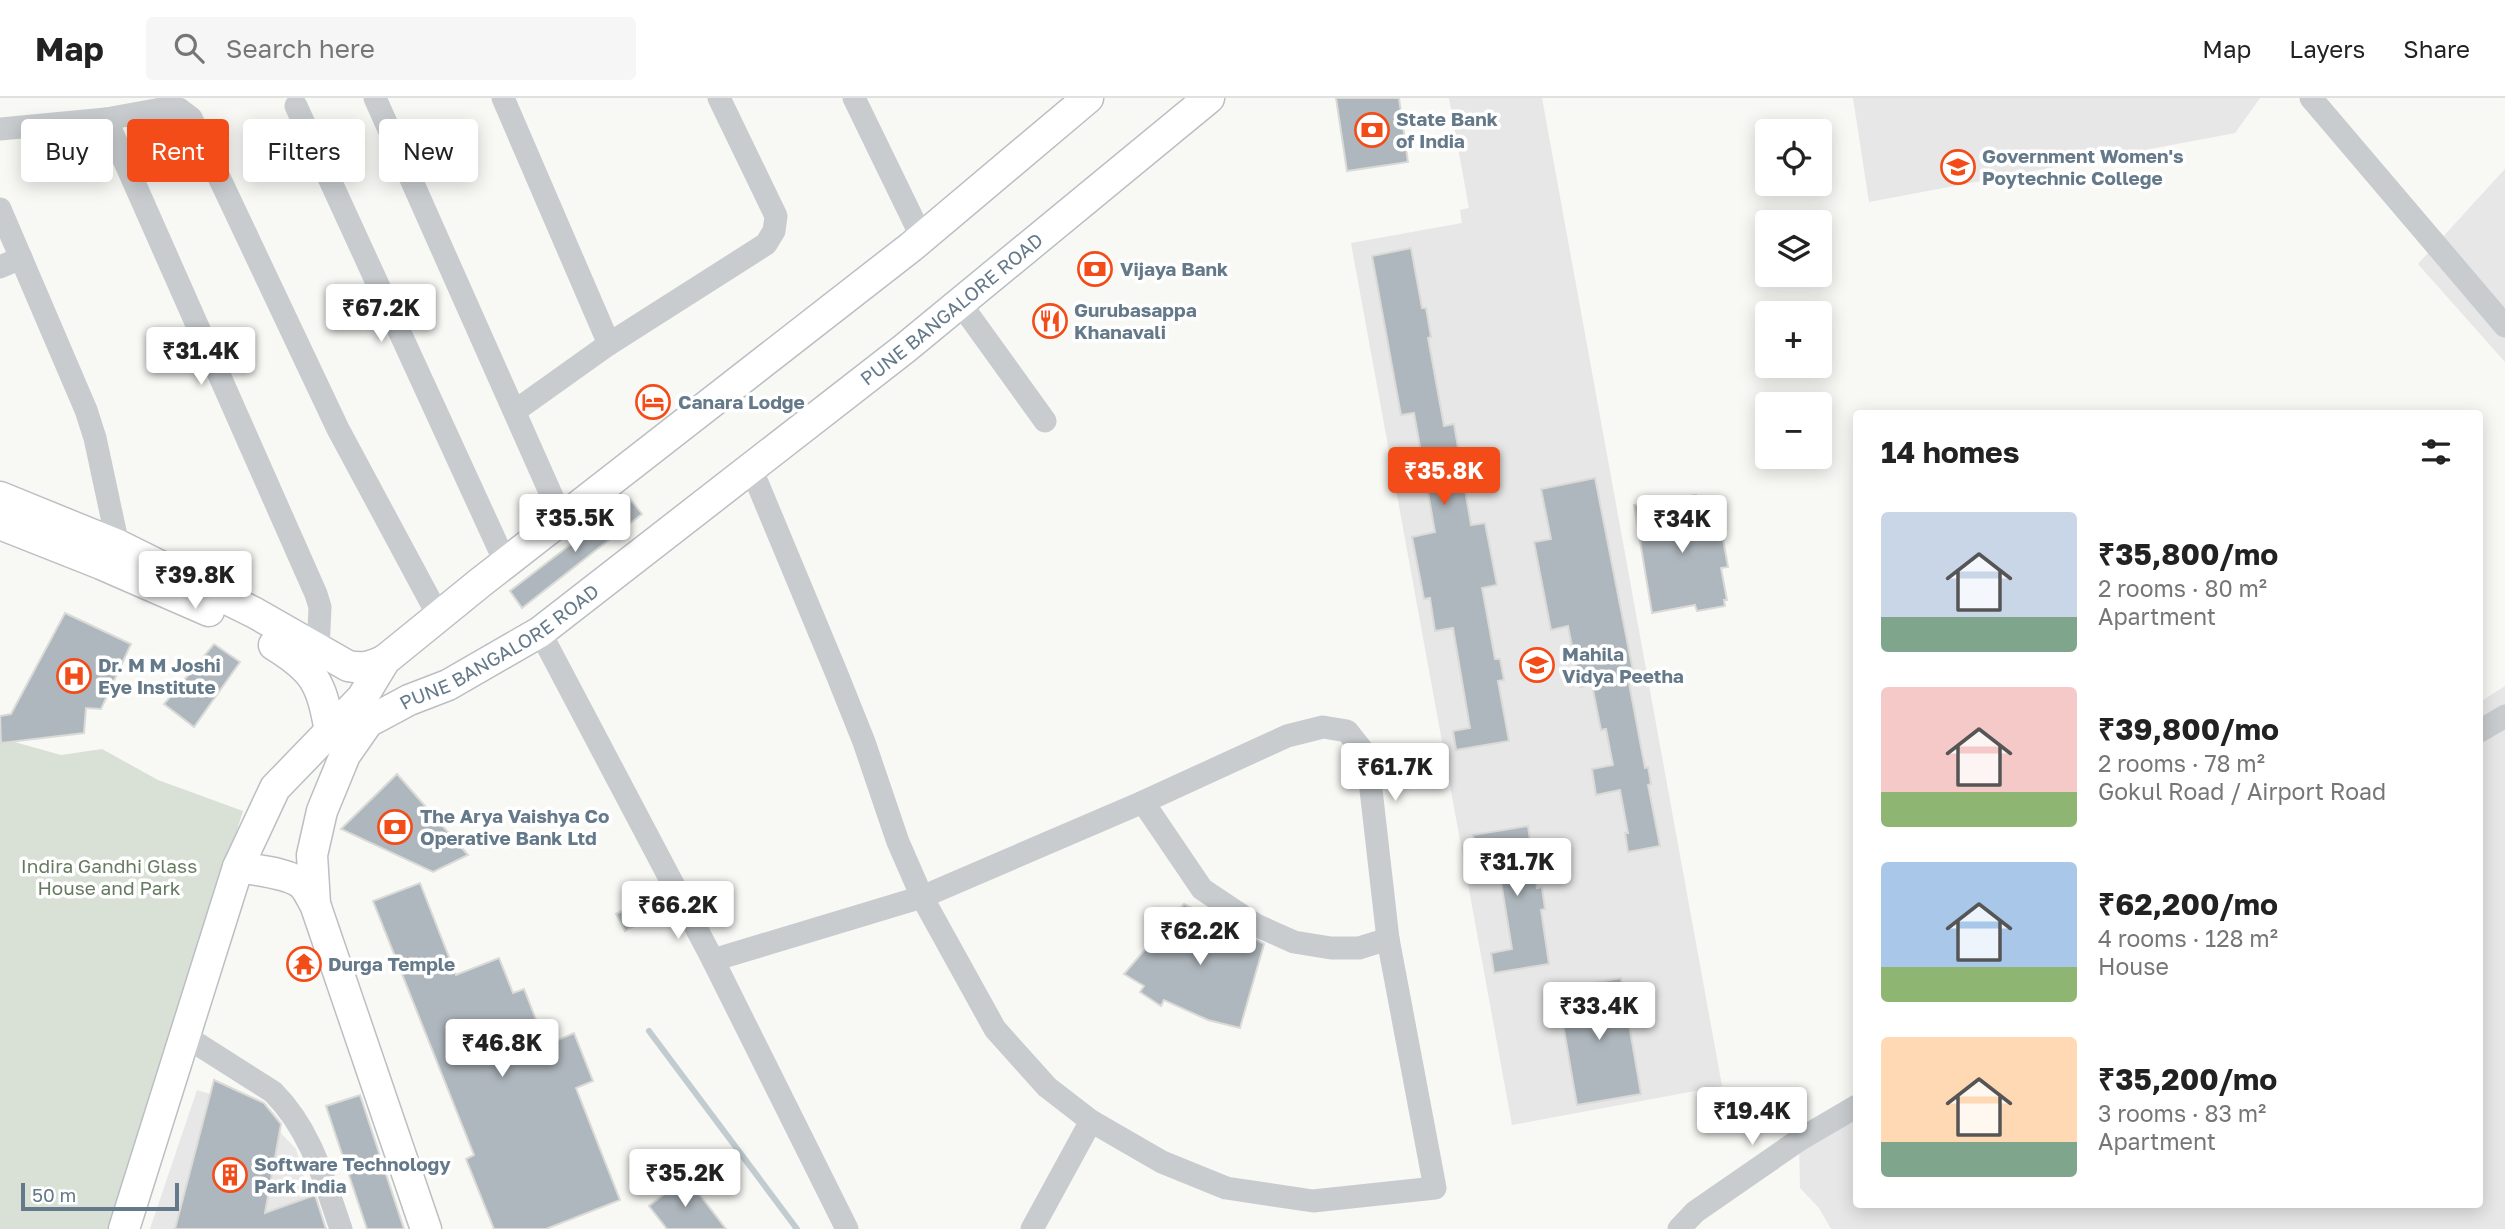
<!DOCTYPE html>
<html lang="en">
<head>
<meta charset="utf-8">
<style>
  :root { --surface:#fff; --page:#f6f6f6; --text:#222; --muted:#767676; --line:#e0e0e0; --accent:#f44c19 }
  body { margin:0; font-family:"Golos Text",sans-serif; background:var(--page); color:var(--text); height:100vh; display:flex; flex-direction:column; font-size:26px; white-space:nowrap }
  * { box-sizing:border-box; margin:0 }
  p { font-size:23px; color:var(--muted) }
  .icon { flex:none; width:38px; height:38px; fill:none; stroke:currentColor; stroke-width:2; stroke-linecap:round; stroke-linejoin:round }
  .map { position:relative; flex:1; overflow:hidden }
  .side { position:absolute; left:1853px; top:312px; width:630px; height:798px; display:flex; flex-direction:column; background:var(--surface); border-radius:7px; box-shadow:0 4px 18px #0003 }
  .side>* { flex:none }
  .top-card { position:absolute; left:21px; top:21px; width:665px; height:63px; display:flex; gap:14px }
  .controls { position:absolute; left:1755px; top:21px; display:grid; gap:14px }
  .controls a { display:grid; place-items:center; width:77px; height:77px; border-radius:7px; background:var(--surface); box-shadow:0 4px 18px #0003; font-size:35px }
  .scale { position:absolute; left:21px; bottom:18px; width:158px; box-sizing:border-box; padding-left:7px; border:4px solid #647989; border-top:0; font-size:19px; line-height:24px; white-space:nowrap; color:#647989; -webkit-text-stroke:5px #fff; paint-order:stroke }
  .price { position:absolute; translate:-50% -60px; padding:0 16px; border-radius:7px; background:#fff; color:#222; font-size:23px; line-height:46px; filter:drop-shadow(0 2px 4px #0008) }
  .price::after { content:''; position:absolute; left:50%; top:42px; width:21px; height:16px; margin-left:-10px; background:inherit; clip-path:polygon(0 0,100% 0,50% 100%) }
  .price.on { background:var(--accent); color:#fff }
  ul { padding:0; list-style:none }
  li { display:flex; align-items:center; gap:21px; height:175px; padding:0 28px }
  li span { display:grid; place-items:center; flex:none; width:196px; height:140px; border-radius:7px; color:#555 }
  li>.icon { margin-inline-start:auto }
  span .icon { width:84px; height:84px; fill:#fffc; stroke-width:1 }
  li b { font-size:30px }
  h2 { display:flex; justify-content:space-between; align-items:center; height:84px; padding:0 28px; font-size:30px }
  .chip { padding:0 24px; border-radius:7px; background:var(--surface); box-shadow:0 4px 18px #0003; font-size:24px; line-height:63px }
  .chip.on { background:var(--accent); color:#fff }
  header { display:flex; align-items:center; gap:42px; box-sizing:border-box; height:98px; padding:0 35px; background:var(--surface); border-bottom:2px solid var(--line) }
  header strong { font-size:33px }
  nav { display:flex; gap:38px; margin-inline-start:auto; font-size:24px }
  .search { width:490px; height:63px; background:var(--page); display:flex; align-items:center; gap:18px; box-sizing:border-box; padding:0 24px; border-radius:7px; color:var(--muted); font-size:26px }
  .map>svg:first-child { display:block }
  .built { fill:#e6e7e6 }
  .green { fill:#d9e1d6 }
  .lines { fill:none; stroke-linecap:round; stroke-linejoin:round }
  .stream { stroke:#c1ccd1; stroke-width:6 }
  .building { fill:#aeb7bd; stroke:#dadad7; stroke-width:2 }
  .major-casing { stroke:#bbbfc3; stroke-width:33 }
  .minor { stroke:#c8cccf; stroke-width:23 }
  .major { stroke:#fff; stroke-width:30 }
  .labels { text-anchor:middle; stroke-width:7; stroke-linejoin:round; paint-order:stroke }
  .poi-label { font-size:19px; font-weight:bold; fill:#647989; stroke:#fff; text-anchor:start }
  .street-label { font-size:19px; fill:#647989; stroke:#fff }
  .park-label { font-size:19px; fill:#657a60; stroke:#fff }
</style>
</head>
<body>
<header>
<strong>Map</strong>
<div class="search"><svg class="icon" aria-label="search" viewBox="0 0 24 24"><circle cx="10" cy="10" r="6"/><path d="M15 15l6 6"/></svg>Search here</div>
<nav><a>Map</a><a>Layers</a><a>Share</a></nav>
</header>
<div class="map">
<svg width="2505" height="1131" viewBox="0 0 2505 1131">
  <rect width="100%" height="100%" fill="#f8f8f5"/>
  <!-- built -->
  <g class="built">
    <path d="M1449,0H1542L1722,988L1512,1027L1351,145L1462,125L1460,112L1469,110Z"/>
    <path d="M1853,0H2260L2235,35L1869,104Z"/>
    <path d="M2505,71V264L2418,166Z"/>
    <path d="M2505,588V1131H1831L1819,1110L1800,1090L1799,1042L1857,1005V1106H2480V604Z"/>
    <path d="M197,992L258,1011L296,1051L319,1131H150Z"/>
  </g>
  <!-- green -->
  <path class="green" d="M0,640L61,657L102,651L158,682L243,713L114,1131H0Z"/>
  <g class="lines">
    <!-- stream -->
    <path class="stream" d="M649,933L797,1131"/>
  </g>
  <!-- building -->
  <g class="building">
    <path d="M1336,0H1399L1408,64L1347,73Z"/>
    <path d="M1411,150L1422,210H1426L1431,239L1428,240L1444,328L1454,326L1471,427L1485,425L1497,487L1482,490L1495,561H1500L1504,582L1498,583L1509,643L1456,652L1453,633L1470,630L1453,530L1435,533L1430,500L1424,501L1412,439L1435,434L1414,315L1401,317L1372,158Z"/>
    <path d="M1595,380L1634,578L1628,580L1645,670L1648,669L1651,686L1648,687L1660,748L1628,754L1625,735H1628L1620,692L1596,697L1592,671L1613,667L1606,631L1601,632L1592,587L1580,589L1568,528L1551,532L1534,444L1551,441L1541,391Z"/>
    <path d="M1696,397L1700,422L1719,418L1728,469L1721,470L1727,502H1724L1725,508L1697,513L1695,507L1652,515L1634,407Z"/>
    <path d="M630,401L642,416L522,510L510,493Z"/>
    <path d="M65,515L131,546L101,611L86,610L84,635L1,645L0,618L11,616Z"/>
    <path d="M214,546L240,564L194,629L164,606Z"/>
    <path d="M397,676L468,757L433,774L341,731Z"/>
    <path d="M1528,728L1537,790L1542,789L1545,811L1541,812L1549,866L1494,875L1491,855L1512,851L1497,759L1477,762L1473,737Z"/>
    <path d="M420,785L456,877L499,860L513,895L524,891L546,947L574,935L593,983L576,990L620,1102L546,1131H494L466,1061L474,1057L373,803Z"/>
    <path d="M655,795L664,811L625,833L616,816Z"/>
    <path d="M1184,806L1214,821L1215,818L1264,846L1240,930L1208,922L1164,902L1161,908L1140,894L1144,888L1124,876Z"/>
    <path d="M1621,880L1641,996L1577,1007L1557,891Z"/>
    <path d="M214,982L264,1005L281,1026L265,1115L315,1097L326,1131H175Z"/>
    <path d="M360,997L404,1131H367L326,1008Z"/>
    <path d="M686,1079L726,1131H667L649,1108Z"/>
  </g>
  <g class="lines">
    <!-- major casing -->
    <g class="major-casing">
      <g id="major">
        <path d="M0,399L118,447L255,515L348,568C363,571 371,569 385,562"/>
        <path d="M0,426L101,466L209,513"/>
        <path d="M274,547C316,573 321,585 330,633"/>
        <path d="M238,769C255,772 291,775 303,787C308,792 311,800 315,806"/>
        <path d="M124,1131L238,769L275,690L362,600L385,562L481,484L911,149L1088,0"/>
        <path id="s1" d="M426,1131L315,806L312,757L322,713L345,657L368,624L409,602L448,587L540,534L904,251L1209,0"/>
      </g>
    </g>
    <!-- minor -->
    <g class="minor">
      <path d="M375,0L562,421"/>
      <path d="M503,0L609,246L515,313"/>
      <path d="M854,0L922,140"/>
      <path d="M2311,0L2505,228"/>
      <path d="M296,8L506,466"/>
      <path d="M106,21L316,496L320,509L318,553"/>
      <path d="M0,31L106,21L167,10L179,11L191,20L338,331L439,519"/>
      <path d="M0,111L86,312L95,340L118,447"/>
      <path d="M0,169L21,160"/>
      <path d="M960,205L1045,323"/>
      <path d="M609,246L766,146L774,133L776,118L719,0"/>
      <path d="M540,534L713,862L847,1131"/>
      <path d="M2480,633L2505,618"/>
      <path d="M1143,704L1202,791L1256,827L1294,844L1331,850H1359L1388,841"/>
      <path d="M713,862L922,799L1143,704L1287,638L1323,629L1347,633L1362,652L1370,683L1388,841L1435,1090L1313,1103L1226,1090L1162,1064L1091,1023L1047,989L995,931L922,799L898,744L864,644L836,574L751,370"/>
      <path d="M185,938L273,994C311,1032 324,1082 341,1131"/>
      <path d="M1032,1131L1091,1023"/>
      <path d="M1679,1131L1695,1114L1799,1042L1857,1008"/>
    </g>
    <!-- major -->
    <use href="#major" class="major"/>
  </g>
  <!-- icons -->
  <defs>
    <g id="bank-ring" transform="scale(1.75)"><circle r="9.5" fill="#fff" stroke="#f44c19" stroke-width="1.5"/><path d="M-6-4H6V4H-6ZM0-2.3a2.3 2.3 0 1 0 0 4.6a2.3 2.3 0 1 0 0-4.6Z" fill="#f44c19"/></g>
    <g id="university-ring" transform="scale(1.75)"><circle r="9.5" fill="#fff" stroke="#f44c19" stroke-width="1.5"/><path d="M0-5L7-2L0 1L-7-2ZM-4 1L0 2.5L4 1V4Q0 6-4 4Z" fill="#f44c19"/></g>
    <g id="restaurant-ring" transform="scale(1.75)"><circle r="9.5" fill="#fff" stroke="#f44c19" stroke-width="1.5"/><path d="M-5-6h1v4h1v-4h1v4h1v-4h1v5L-1.5 .5V6h-2V.5L-5-1ZM5-6V6H3V1.5H1.5Q1.5-4 5-6Z" fill="#f44c19"/></g>
    <g id="hotel-ring" transform="scale(1.75)"><circle r="9.5" fill="#fff" stroke="#f44c19" stroke-width="1.5"/><path d="M-6-4.5h1.5V1H6V5H4.5V3h-9V5H-6ZM-4 0a1.8 1.8 0 1 1 3.6 0ZM.5 0V-2.5h3Q6-2.5 6 0Z" fill="#f44c19"/></g>
    <g id="hospital-ring" transform="scale(1.75)"><circle r="9.5" fill="#fff" stroke="#f44c19" stroke-width="1.5"/><path d="M-5-5h3v3.5h4V-5h3V5h-3V1.5h-4V5h-3Z" fill="#f44c19"/></g>
    <g id="temple-ring" transform="scale(1.75)"><circle r="9.5" fill="#fff" stroke="#f44c19" stroke-width="1.5"/><path d="M0-6L5-2H3V0L6.5 2.5H4V6H1.5V3h-3V6H-4V2.5H-6.5L-3 0V-2H-5Z" fill="#f44c19"/></g>
    <g id="building-ring" transform="scale(1.75)"><circle r="9.5" fill="#fff" stroke="#f44c19" stroke-width="1.5"/><path d="M-4-6H4V6H1V3H-1V6H-4ZM-2.5-4.3h1.7v1.8h-1.7ZM.8-4.3h1.7v1.8H.8ZM-2.5-1h1.7V.8h-1.7ZM.8-1h1.7V.8H.8Z" fill="#f44c19"/></g>
  </defs>
  <g fill-rule="evenodd">
    <use href="#bank-ring" x="1372" y="32"/>
    <use href="#university-ring" x="1958" y="69"/>
    <use href="#bank-ring" x="1095" y="171"/>
    <use href="#restaurant-ring" x="1050" y="223"/>
    <use href="#hotel-ring" x="653" y="304"/>
    <use href="#university-ring" x="1537" y="567"/>
    <use href="#hospital-ring" x="74" y="578"/>
    <use href="#bank-ring" x="395" y="729"/>
    <use href="#temple-ring" x="304" y="866"/>
    <use href="#building-ring" x="230" y="1077"/>
  </g>
  <g class="labels">
    <!-- poi labels -->
    <g class="poi-label">
      <text x="1396" y="28">State Bank<tspan x="1396" dy="22">of India</tspan></text>
      <text x="1982" y="65">Government Women's<tspan x="1982" dy="22">Poytechnic College</tspan></text>
      <text x="1120" y="178">Vijaya Bank</text>
      <text x="1074" y="219">Gurubasappa<tspan x="1074" dy="22">Khanavali</tspan></text>
      <text x="678" y="311">Canara Lodge</text>
      <text x="1562" y="563">Mahila<tspan x="1562" dy="22">Vidya Peetha</tspan></text>
      <text x="98" y="574">Dr. M M Joshi<tspan x="98" dy="22">Eye Institute</tspan></text>
      <text x="420" y="725">The Arya Vaishya Co<tspan x="420" dy="22">Operative Bank Ltd</tspan></text>
      <text x="328" y="873">Durga Temple</text>
      <text x="254" y="1073">Software Technology<tspan x="254" dy="22">Park India</tspan></text>
    </g>
    <!-- street labels -->
    <g class="street-label">
      <text dy="7" stroke="none"><textPath href="#s1" startOffset="1256">PUNE BANGALORE ROAD</textPath></text>
      <text dy="7" stroke="none"><textPath href="#s1" startOffset="690">PUNE BANGALORE ROAD</textPath></text>
    </g>
    <!-- park labels -->
    <g class="park-label">
      <text x="109" y="775">Indira Gandhi Glass<tspan x="109" dy="22">House and Park</tspan></text>
    </g>
  </g>
</svg>
<div class="controls">
<a><svg class="icon" aria-label="locate" viewBox="0 0 24 24"><circle cx="12" cy="12" r="6"/><path d="M12 2v4M12 18v4M2 12h4M18 12h4"/></svg></a>
<a><svg class="icon" aria-label="layers" viewBox="0 0 24 24"><path d="M12 4l9 5-9 5-9-5zM3 14l9 5 9-5"/></svg></a>
<a>+</a>
<a>−</a>
</div>
<div class="scale">50 m</div>
<b class="price" style="left:381px;top:246px">₹67.2K</b>
<b class="price" style="left:201px;top:289px">₹31.4K</b>
<b class="price on" style="left:1444px;top:409px">₹35.8K</b>
<b class="price" style="left:575px;top:456px">₹35.5K</b>
<b class="price" style="left:1682px;top:457px">₹34K</b>
<b class="price" style="left:195px;top:513px">₹39.8K</b>
<b class="price" style="left:1395px;top:705px">₹61.7K</b>
<b class="price" style="left:1517px;top:800px">₹31.7K</b>
<b class="price" style="left:678px;top:843px">₹66.2K</b>
<b class="price" style="left:1200px;top:869px">₹62.2K</b>
<b class="price" style="left:1599px;top:944px">₹33.4K</b>
<b class="price" style="left:502px;top:981px">₹46.8K</b>
<b class="price" style="left:1752px;top:1049px">₹19.4K</b>
<b class="price" style="left:685px;top:1111px">₹35.2K</b>
<div class="top-card">
<a class="chip">Buy</a>
<a class="chip on">Rent</a>
<a class="chip">Filters</a>
<a class="chip">New</a>
</div>
<section class="side">
<h2>14 homes<svg class="icon" aria-label="filters" viewBox="0 0 24 24"><path d="M4 7h16M4 17h16"/><circle cx="9" cy="7" r="2"/><circle cx="15" cy="17" r="2"/></svg></h2>
<ul>
<li><span style="background:linear-gradient(#c9d6e8 75%,#7fa58c 0)"><svg class="icon" aria-label="home" viewBox="0 0 24 24"><path d="M3 11l9-7 9 7M6 9v11h12V9"/></svg></span><div><b>₹35,800/mo</b><p>2 rooms · 80 m²</p><p>Apartment</p></div></li>
<li><span style="background:linear-gradient(#f6c9c9 75%,#8fb573 0)"><svg class="icon" aria-label="home" viewBox="0 0 24 24"><path d="M3 11l9-7 9 7M6 9v11h12V9"/></svg></span><div><b>₹39,800/mo</b><p>2 rooms · 78 m²</p><p>Gokul Road / Airport Road</p></div></li>
<li><span style="background:linear-gradient(#a9c7e8 75%,#8fb573 0)"><svg class="icon" aria-label="home" viewBox="0 0 24 24"><path d="M3 11l9-7 9 7M6 9v11h12V9"/></svg></span><div><b>₹62,200/mo</b><p>4 rooms · 128 m²</p><p>House</p></div></li>
<li><span style="background:linear-gradient(#ffd9b3 75%,#7fa58c 0)"><svg class="icon" aria-label="home" viewBox="0 0 24 24"><path d="M3 11l9-7 9 7M6 9v11h12V9"/></svg></span><div><b>₹35,200/mo</b><p>3 rooms · 83 m²</p><p>Apartment</p></div></li>
</ul>
</section>
</div>
</body>
</html>
